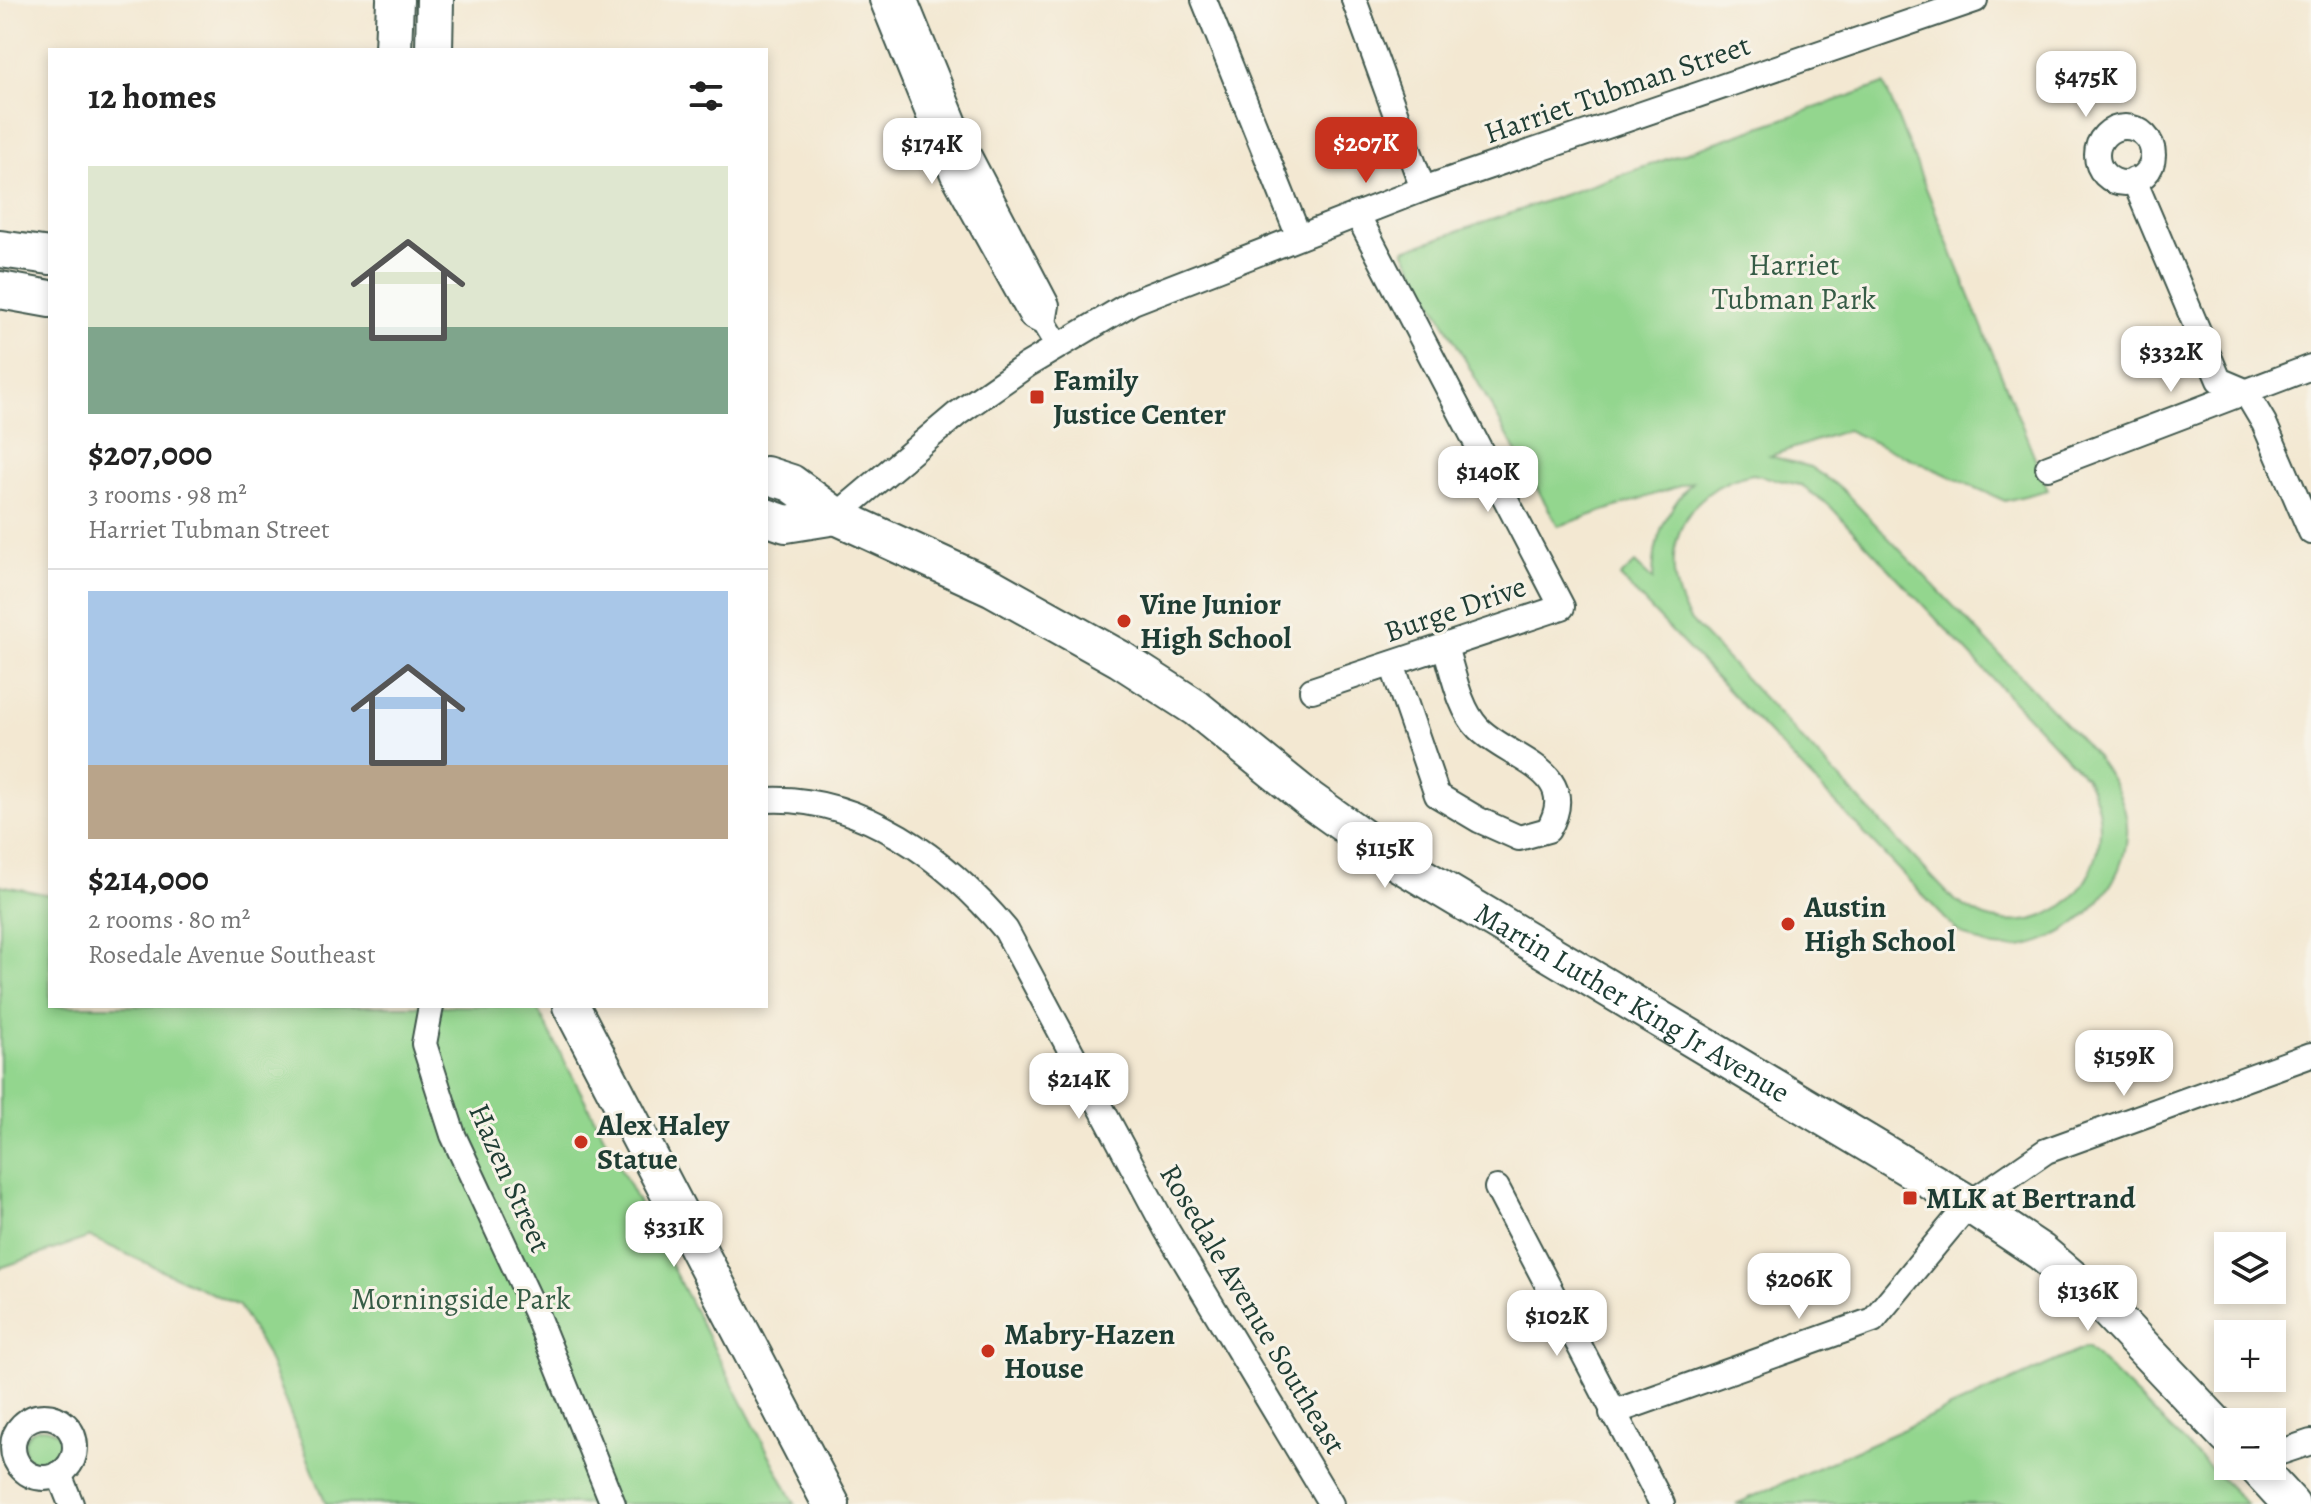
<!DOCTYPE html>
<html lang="en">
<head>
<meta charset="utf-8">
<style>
  :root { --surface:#fff; --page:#f6f6f6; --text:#222; --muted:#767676; --line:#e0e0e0; --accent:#c8321e }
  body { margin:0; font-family:Alegreya,serif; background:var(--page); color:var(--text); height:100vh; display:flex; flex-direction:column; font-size:30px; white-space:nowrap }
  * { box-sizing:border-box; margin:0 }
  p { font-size:26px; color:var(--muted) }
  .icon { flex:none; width:44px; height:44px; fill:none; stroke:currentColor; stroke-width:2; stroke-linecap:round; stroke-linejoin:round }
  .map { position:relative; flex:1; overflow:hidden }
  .side { position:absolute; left:48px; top:48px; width:720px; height:960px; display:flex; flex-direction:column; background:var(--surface); border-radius:0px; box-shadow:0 4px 12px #0003 }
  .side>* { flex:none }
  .tools { position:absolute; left:2214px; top:1232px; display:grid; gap:16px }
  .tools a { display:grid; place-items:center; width:72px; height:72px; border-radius:0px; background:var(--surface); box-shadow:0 4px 12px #0003; font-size:40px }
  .price { position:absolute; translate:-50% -68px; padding:0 18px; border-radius:16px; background:#fff; color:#222; font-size:26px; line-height:52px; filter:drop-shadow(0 2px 4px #0008) }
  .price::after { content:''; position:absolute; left:50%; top:48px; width:24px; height:18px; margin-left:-12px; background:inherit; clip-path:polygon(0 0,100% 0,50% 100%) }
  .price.current { background:var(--accent); color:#fff }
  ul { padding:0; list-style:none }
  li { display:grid; align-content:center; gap:16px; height:424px; padding:0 40px }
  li+li { border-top:2px solid var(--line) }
  li span { display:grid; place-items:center; height:248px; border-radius:0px; color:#555 }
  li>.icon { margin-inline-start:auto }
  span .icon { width:144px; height:144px; fill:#fffc; stroke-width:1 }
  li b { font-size:34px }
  h2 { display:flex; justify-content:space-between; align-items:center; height:96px; padding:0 40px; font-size:34px }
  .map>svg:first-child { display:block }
  .green { fill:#93d68e; stroke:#598a61; stroke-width:2; fill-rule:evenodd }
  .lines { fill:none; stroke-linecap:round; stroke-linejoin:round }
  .street-casing { stroke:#3f574c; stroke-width:28 }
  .secondary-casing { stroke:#3f574c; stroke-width:40 }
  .street { stroke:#fff; stroke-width:24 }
  .secondary { stroke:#fff; stroke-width:36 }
  .poi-dot { fill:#c8321e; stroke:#f7f3e8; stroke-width:3 }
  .labels { text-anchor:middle; stroke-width:6; stroke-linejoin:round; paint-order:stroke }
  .street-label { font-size:30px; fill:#1f3d34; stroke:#f7f3e8 }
  .park-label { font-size:30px; fill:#365c46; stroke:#f7f3e8 }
  .poi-label { font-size:30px; font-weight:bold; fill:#1f3d34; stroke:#f7f3e8; text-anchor:start }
</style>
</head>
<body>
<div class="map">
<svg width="2311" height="1504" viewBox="0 0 2311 1504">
  <rect width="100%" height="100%" fill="#f7f3e8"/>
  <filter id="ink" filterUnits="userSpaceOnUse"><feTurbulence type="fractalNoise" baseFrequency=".0125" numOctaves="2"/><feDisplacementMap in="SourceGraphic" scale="16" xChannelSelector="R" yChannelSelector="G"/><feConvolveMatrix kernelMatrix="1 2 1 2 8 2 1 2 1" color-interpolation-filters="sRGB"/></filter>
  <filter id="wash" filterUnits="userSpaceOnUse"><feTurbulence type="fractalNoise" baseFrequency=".006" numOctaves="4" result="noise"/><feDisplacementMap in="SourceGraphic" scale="32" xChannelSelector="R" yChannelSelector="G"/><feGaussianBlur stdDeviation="1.8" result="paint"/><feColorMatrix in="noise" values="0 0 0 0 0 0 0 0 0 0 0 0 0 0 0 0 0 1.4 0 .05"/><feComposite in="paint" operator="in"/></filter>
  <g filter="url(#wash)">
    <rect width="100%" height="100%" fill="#f3e8d2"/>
    <!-- green -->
    <g class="green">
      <path d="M1884,84L2048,490L2005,501L1847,430L1770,456L1810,467L1841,488L2084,743C2106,768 2130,800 2127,836C2123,897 2057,955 1995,947C1981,945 1968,937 1956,930L1620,577L1635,563L1653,580C1653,539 1665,512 1692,482L1558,526L1404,250ZM1753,474L1800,485L1830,506L2085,777C2129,849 2070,943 1985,917C1974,913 1963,905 1953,899L1690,620C1653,559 1681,487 1753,474Z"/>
      <path d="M0,885L50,895V1006H536L795,1504H326L266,1353L239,1306L90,1237L0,1268Z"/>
      <path d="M2087,1347L2247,1504H1736Z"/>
      <circle cx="43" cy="1447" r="19"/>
    </g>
  </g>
  <g filter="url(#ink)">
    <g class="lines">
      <!-- street casing -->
      <g class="street-casing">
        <g id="street">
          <path d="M882,0L953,175L1032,317L1044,323L1058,346"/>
          <path d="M905,0L966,150L1047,305L1044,323"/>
          <path d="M1204,0L1299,237"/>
          <path d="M1354,0L1423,189"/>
          <circle cx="2125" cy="155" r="28"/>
          <path d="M2134,180L2219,380L2245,391L2264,423L2311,532"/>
          <path d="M2048,467L2311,367"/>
          <path d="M836,516L957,414L1027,365L1133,302L1423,189L1975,0"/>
          <path d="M1392,664L1437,795L1479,820L1519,838L1548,830C1583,770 1509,760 1478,728C1459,708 1453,671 1445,647"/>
          <path d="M1312,690L1562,607L1357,214"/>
          <path d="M766,800C861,795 948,860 1006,930L1166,1229L1331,1504"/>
          <path d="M431,1006L424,1044L453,1135L535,1311L613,1504"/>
          <path d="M1497,1188L1662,1504"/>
          <path d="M1612,1413L1873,1320L1969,1204L2046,1151L2311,1055"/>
          <circle cx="44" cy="1447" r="31"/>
          <path d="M2272,1455L2311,1442"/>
          <path d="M59,1474L71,1504"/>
        </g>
      </g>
      <!-- secondary casing -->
      <g class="secondary-casing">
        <g id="secondary">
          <path d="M393,50L395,0"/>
          <path d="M434,50L435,0"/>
          <path d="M0,249L50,256"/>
          <path d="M0,290L50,299"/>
          <path id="s1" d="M766,475L791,483L836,516L993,588L1120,659L1196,708L1310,800L1397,862L1969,1204L2041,1252L2100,1302L2228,1437"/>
          <path d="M766,517L786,524L836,516"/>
          <path d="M571,1006L831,1504"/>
          <path d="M2256,1466L2291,1504"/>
        </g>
      </g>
      <!-- street -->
      <use href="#street" class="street"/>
      <!-- secondary -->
      <use href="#secondary" class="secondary"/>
    </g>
  </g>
  <!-- markers -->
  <g class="poi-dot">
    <rect x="1029" y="389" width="16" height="16" rx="4"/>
    <circle cx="1124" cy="621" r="8"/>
    <circle cx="1788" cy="924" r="8"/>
    <circle cx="581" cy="1142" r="8"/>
    <rect x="1902" y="1190" width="16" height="16" rx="4"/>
    <circle cx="988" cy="1351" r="8"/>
  </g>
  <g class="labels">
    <!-- street labels -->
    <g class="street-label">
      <text transform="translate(1617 89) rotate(-19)" y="10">Harriet Tubman Street</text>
      <text transform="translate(1455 609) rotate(-19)" y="10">Burge Drive</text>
      <text dy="10" stroke="none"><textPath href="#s1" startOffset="1018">Martin Luther King Jr Avenue</textPath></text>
      <text transform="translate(510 1178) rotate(66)" y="10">Hazen Street</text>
      <text transform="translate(1253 1309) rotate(59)" y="10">Rosedale Avenue Southeast</text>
    </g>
    <!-- park labels -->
    <g class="park-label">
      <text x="1794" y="275">Harriet<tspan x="1794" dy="34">Tubman Park</tspan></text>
      <text x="461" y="1309">Morningside Park</text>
    </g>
    <!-- poi labels -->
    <g class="poi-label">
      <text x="1053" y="390">Family<tspan x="1053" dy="34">Justice Center</tspan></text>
      <text x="1140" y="614">Vine Junior<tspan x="1140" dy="34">High School</tspan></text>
      <text x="1804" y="917">Austin<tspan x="1804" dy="34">High School</tspan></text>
      <text x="597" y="1135">Alex Haley<tspan x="597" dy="34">Statue</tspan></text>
      <text x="1926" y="1208">MLK at Bertrand</text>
      <text x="1004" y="1344">Mabry-Hazen<tspan x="1004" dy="34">House</tspan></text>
    </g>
  </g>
</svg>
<div class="tools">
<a><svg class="icon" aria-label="layers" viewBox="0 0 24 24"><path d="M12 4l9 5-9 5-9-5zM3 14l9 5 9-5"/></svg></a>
<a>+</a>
<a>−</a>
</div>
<b class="price" style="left:2086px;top:119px">$475K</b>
<b class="price current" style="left:1366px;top:185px">$207K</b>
<b class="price" style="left:932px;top:186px">$174K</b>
<b class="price" style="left:2171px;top:394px">$332K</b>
<b class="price" style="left:1488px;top:514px">$140K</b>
<b class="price" style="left:1385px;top:890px">$115K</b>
<b class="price" style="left:2124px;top:1098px">$159K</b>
<b class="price" style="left:1079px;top:1121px">$214K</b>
<b class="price" style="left:674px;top:1269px">$331K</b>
<b class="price" style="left:1799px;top:1321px">$206K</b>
<b class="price" style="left:2088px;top:1333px">$136K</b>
<b class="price" style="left:1557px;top:1358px">$102K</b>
<section class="side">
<h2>12 homes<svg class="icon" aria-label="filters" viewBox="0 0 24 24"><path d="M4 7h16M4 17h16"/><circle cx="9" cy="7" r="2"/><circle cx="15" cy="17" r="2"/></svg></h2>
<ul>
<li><span style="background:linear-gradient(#dfe7d0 65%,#7fa58c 0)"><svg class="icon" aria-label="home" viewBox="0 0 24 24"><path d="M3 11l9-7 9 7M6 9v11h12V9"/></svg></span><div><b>$207,000</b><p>3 rooms · 98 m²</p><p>Harriet Tubman Street</p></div></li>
<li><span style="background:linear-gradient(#a9c7e8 70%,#b9a48a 0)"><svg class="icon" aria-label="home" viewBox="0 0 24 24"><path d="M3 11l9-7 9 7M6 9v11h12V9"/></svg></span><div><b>$214,000</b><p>2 rooms · 80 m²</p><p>Rosedale Avenue Southeast</p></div></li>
</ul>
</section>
</div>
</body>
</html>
